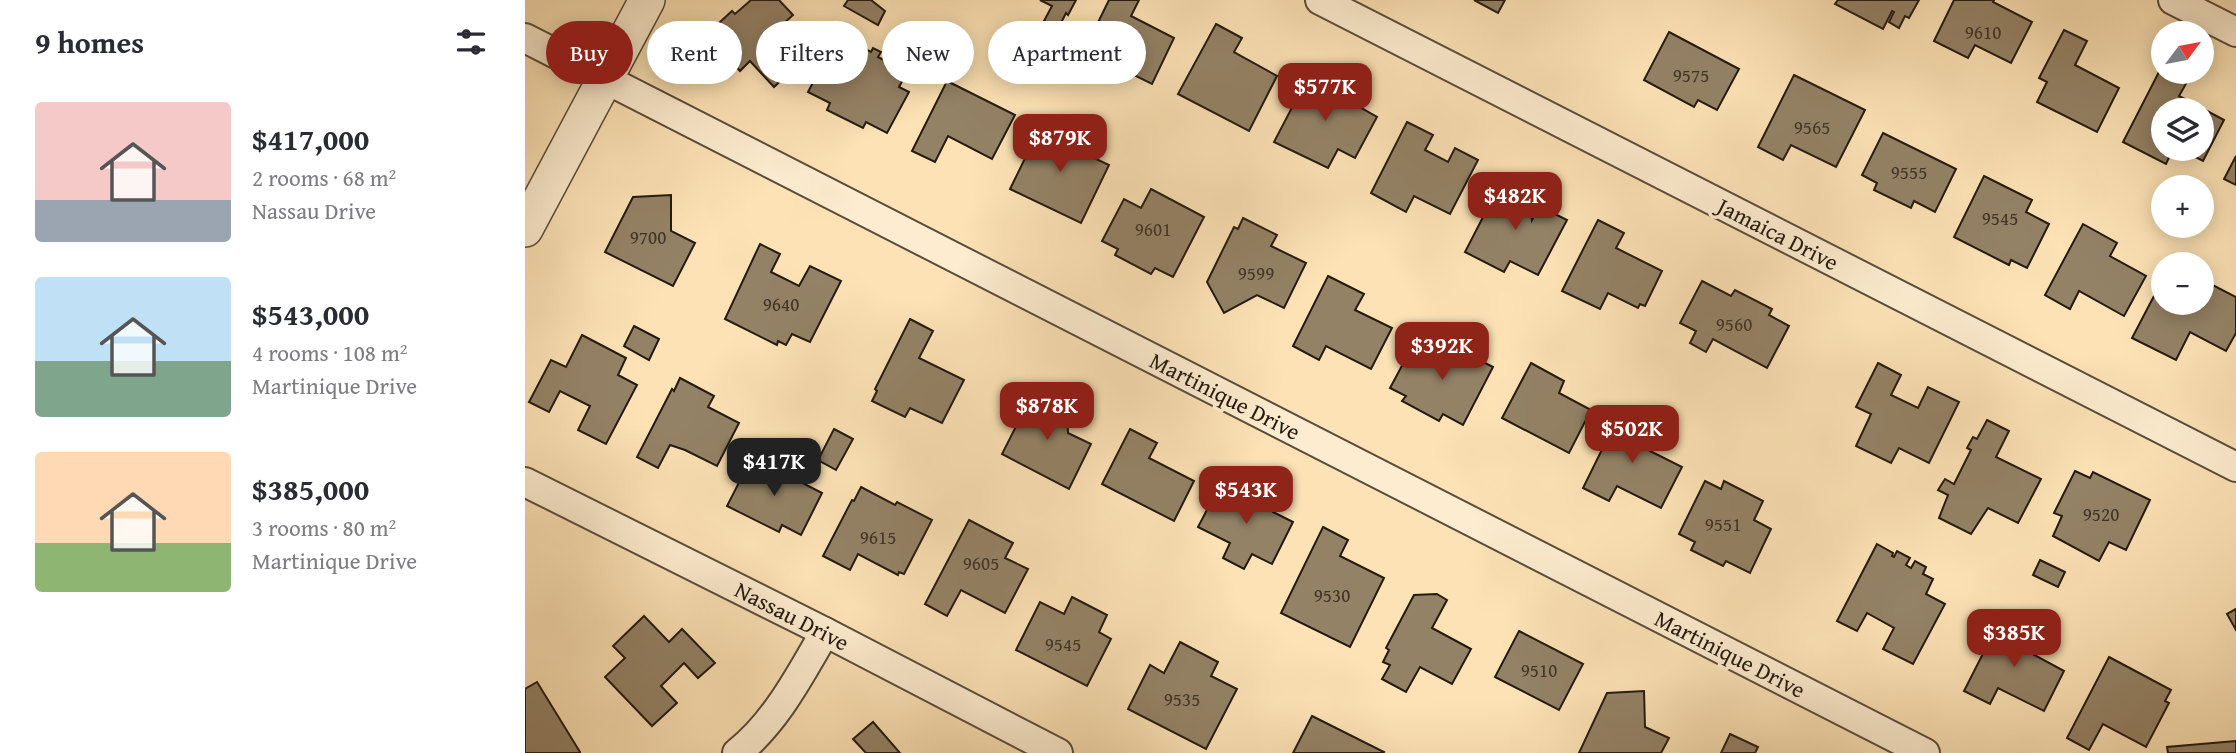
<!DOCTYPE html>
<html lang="en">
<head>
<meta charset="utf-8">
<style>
  :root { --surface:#fff; --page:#f2f2f3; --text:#2b2b33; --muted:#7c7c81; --accent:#8f2418 }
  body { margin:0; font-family:"Gentium Book Plus",serif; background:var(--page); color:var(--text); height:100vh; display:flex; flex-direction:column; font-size:26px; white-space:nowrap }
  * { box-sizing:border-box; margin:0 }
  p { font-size:23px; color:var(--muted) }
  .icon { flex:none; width:38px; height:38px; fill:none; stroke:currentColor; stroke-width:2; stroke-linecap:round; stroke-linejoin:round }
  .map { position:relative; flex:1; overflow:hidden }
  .panel { display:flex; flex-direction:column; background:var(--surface); width:525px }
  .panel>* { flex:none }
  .guide { position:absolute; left:21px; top:21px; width:665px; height:63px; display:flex; gap:14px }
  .needle { width:46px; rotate:58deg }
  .controls { position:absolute; left:1626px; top:21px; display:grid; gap:14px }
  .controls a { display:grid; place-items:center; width:63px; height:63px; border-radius:50%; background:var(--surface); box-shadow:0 4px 18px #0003; font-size:35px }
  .price { position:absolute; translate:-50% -60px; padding:0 16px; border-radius:14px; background:var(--accent); color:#fff; font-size:23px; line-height:46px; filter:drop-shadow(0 2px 4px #0008) }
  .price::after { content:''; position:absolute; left:50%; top:42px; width:21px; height:16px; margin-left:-10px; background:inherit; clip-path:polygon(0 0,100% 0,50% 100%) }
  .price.active { background:#222; color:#fff }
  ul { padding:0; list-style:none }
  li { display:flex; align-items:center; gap:21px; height:175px; padding:0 35px }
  li span { display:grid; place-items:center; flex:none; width:196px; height:140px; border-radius:7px; color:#555 }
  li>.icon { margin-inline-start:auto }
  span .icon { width:84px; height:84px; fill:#fffc; stroke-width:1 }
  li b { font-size:30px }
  h2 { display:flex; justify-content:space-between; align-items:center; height:84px; padding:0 35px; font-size:30px }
  .chip { padding:0 24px; border-radius:32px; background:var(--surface); box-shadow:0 4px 18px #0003; font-size:24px; line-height:63px }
  .chip.active { background:var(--accent); color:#fff }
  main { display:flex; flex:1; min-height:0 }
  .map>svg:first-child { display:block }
  .building { fill:#948266; stroke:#241a11; stroke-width:2 }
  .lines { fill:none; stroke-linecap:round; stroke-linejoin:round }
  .minor-casing { stroke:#5a4c3a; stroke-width:32 }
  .tertiary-casing { stroke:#5a4c3a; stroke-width:38 }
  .minor { stroke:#fdeccf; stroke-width:28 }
  .tertiary { stroke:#fdeccf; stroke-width:35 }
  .labels { text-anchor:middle; stroke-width:7; stroke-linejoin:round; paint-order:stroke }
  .number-label { font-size:19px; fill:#403426 }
  .street-label { font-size:23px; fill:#241a11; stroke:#fdeccf }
</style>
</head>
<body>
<main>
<section class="panel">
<h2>9 homes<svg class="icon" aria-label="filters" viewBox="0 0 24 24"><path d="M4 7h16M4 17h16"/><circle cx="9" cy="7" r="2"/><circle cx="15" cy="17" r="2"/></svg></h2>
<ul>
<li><span style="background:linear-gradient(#f6c9c9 70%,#9aa5b1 0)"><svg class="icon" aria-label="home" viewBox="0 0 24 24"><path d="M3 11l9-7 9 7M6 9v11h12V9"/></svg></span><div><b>$417,000</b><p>2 rooms · 68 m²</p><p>Nassau Drive</p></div></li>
<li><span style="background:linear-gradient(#bfe0f5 60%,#7fa58c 0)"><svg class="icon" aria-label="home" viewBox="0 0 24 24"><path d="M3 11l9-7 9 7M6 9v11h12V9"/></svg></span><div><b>$543,000</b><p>4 rooms · 108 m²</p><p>Martinique Drive</p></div></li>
<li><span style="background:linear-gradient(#ffd9b3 65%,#8fb573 0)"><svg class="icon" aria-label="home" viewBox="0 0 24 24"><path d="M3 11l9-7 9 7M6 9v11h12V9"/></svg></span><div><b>$385,000</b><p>3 rooms · 80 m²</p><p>Martinique Drive</p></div></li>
</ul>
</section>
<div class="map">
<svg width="1711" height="753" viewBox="0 0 1711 753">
  <rect width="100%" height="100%" fill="#fce2b5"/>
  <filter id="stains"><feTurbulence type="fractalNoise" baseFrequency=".00286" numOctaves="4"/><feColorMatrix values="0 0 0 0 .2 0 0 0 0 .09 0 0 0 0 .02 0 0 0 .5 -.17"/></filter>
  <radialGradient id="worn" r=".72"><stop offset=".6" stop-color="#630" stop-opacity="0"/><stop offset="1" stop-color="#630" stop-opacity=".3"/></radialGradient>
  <!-- building -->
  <g class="building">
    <path d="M226,0H254L268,15L256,26L283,55L249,87L225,61L215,71L181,35L207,11L210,14Z"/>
    <path d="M323,0H346L360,11L353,25L319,6Z"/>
    <path d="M515,0H551L543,15L541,13L534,27L519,21L527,6Z"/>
    <path d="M584,0H614L606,16L649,38L627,84L597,69L591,82L553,63Z"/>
    <path d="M949,0H980L973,13Z"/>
    <path d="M1313,0H1394L1384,18L1380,16L1374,28L1364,22L1369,12L1367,11L1358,29L1310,4Z"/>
    <path d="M1429,0H1469L1468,2L1507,22L1486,63L1450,45L1443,58L1409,41Z"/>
    <path d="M691,24L717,38L709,52L752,76L724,131L653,94Z"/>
    <path d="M1539,30L1562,41L1550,65L1594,88L1572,132L1512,102L1522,82L1514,78Z"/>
    <path d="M1144,32L1214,69L1192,110L1173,100L1169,107L1119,80Z"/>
    <path d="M319,38L346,52L348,48L356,52L353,57L382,72L374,87L384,92L362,133L341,122L338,128L302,110L305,103L283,92L303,53L310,56Z"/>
    <path d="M1636,68L1638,72H1642L1662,82L1654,96L1699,120L1678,161L1655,149H1676V110H1638V149H1648L1641,164L1598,142Z"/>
    <path d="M785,73L836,100L833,106L852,117L830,158L813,149L803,168L749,142Z"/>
    <path d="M1269,75L1340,110L1311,167L1266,145L1258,160L1233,147Z"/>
    <path d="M422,81L490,115L467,159L423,136L410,162L387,151Z"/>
    <path d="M882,122L908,135L900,150L923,162L930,148L953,160L925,214L889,196L881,212L846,193Z"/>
    <path d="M542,125L561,136L554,151L584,165L556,223L485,189L514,130L534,140Z"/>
    <path d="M1358,133L1431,169L1410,212L1389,201L1386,208L1349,190L1352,183L1337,175Z"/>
    <path d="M1711,156V185L1699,179Z"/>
    <path d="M1459,176L1507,200L1501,212L1524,224L1502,268L1486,260L1484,265L1429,237Z"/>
    <path d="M1004,186L1007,220L1014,206L1042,220L1013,275L985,261L979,272L940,252L973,188Z"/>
    <path d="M626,189L679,217L648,277L630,268L626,274L590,255L593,249L577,241L599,199L616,208Z"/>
    <path d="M146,195V231L170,243L148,286L80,252L108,197Z"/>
    <path d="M718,218L752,235L746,246L781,263L759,308L732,295L699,313L682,282L709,227L713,229Z"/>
    <path d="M1073,220L1099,233L1091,248L1137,271L1120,306L1115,304L1113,308L1083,293L1075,309L1037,291Z"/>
    <path d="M1558,224L1592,243L1585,256L1621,276L1599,316L1554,291L1545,309L1520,295Z"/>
    <path d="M235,244L255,254L246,272L274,286L285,266L316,281L285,342L267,334L261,345L253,341L252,345L200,319Z"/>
    <path d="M803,276L839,294L830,310L867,328L846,369L801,346L794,360L768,346Z"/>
    <path d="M1676,279L1711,297V333L1701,351L1665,332L1651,360L1607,338L1630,294L1638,298V303L1653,306L1654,303H1676Z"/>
    <path d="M1177,281L1206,296L1210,290L1247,309L1244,315L1264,326L1242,368L1188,339L1181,352L1165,343L1171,331L1155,323Z"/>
    <path d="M385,319L408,331L394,358L439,380L417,423L385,408L380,417L347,401L352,391L350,389Z"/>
    <path d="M109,326L134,339L124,360L99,346Z"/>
    <path d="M57,335L101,358L93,375L112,385L81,444L53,430L65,406L35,391L24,412L4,402L26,360L41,367Z"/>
    <path d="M919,342L968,367L938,425L918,414L914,421L877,401L881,396L865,388L887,347L910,359Z"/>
    <path d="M1006,363L1039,381L1034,393L1066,410L1044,453L977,418Z"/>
    <path d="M1353,363L1376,375L1366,395L1393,408L1403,387L1434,402L1404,463L1374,448L1366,463L1331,446L1346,414L1331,407Z"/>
    <path d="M155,378L189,396L183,407L214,423L192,466L160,450L145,445L133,468L112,457L147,389L149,391Z"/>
    <path d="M542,398L543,433L566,444L544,489L477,454L505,399Z"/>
    <path d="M1094,415L1133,434L1125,451L1157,467L1136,508L1092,486L1084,501L1058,488Z"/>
    <path d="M1462,420L1484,431L1471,457L1516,479L1493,523L1463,508L1446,534L1414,518L1423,495L1413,490L1420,479L1429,484L1446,450L1442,448L1448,437L1452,439Z"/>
    <path d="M309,429L328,439L311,470L293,460Z"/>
    <path d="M605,429L632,443L624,458L669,481L649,521L577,484Z"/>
    <path d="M227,457L297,493L276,535L257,525L254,532L202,506Z"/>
    <path d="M1550,471L1565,478L1568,472L1625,500L1601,550L1584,542L1574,561L1528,536L1537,516L1529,513Z"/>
    <path d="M1180,481L1196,489L1199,481L1238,501L1229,520L1246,529L1225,573L1201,561L1198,566L1166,550L1170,542L1154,534Z"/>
    <path d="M695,485L711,493L714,486L751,505L748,512L768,522L747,564L727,554L719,569L698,558L705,543L673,527Z"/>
    <path d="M336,487L370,505L372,502L407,520L379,574L374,572L373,575L333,554L325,570L298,556L327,500L329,501Z"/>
    <path d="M444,520L488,543L480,558L503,569L480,613L436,590L422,616L400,604Z"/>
    <path d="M798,527L823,540L815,556L859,578L825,647L756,613Z"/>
    <path d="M1352,544L1368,553L1367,556L1369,557L1372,551L1385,558L1381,565L1386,568L1390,561L1401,567L1398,574L1408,579L1401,594L1420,604L1388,664L1358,649L1369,628L1342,613L1332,631L1312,621Z"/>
    <path d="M1515,560L1540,572L1533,587L1508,575Z"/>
    <path d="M912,594L922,600L907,628L946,649L927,684L895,667L881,692L857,679L865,665L858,662L864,650L861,648L889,595Z"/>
    <path d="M547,597L582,615L574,632L586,639L562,686L491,650L515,602L539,614Z"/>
    <path d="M1711,609V630L1702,614Z"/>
    <path d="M119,616L144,642L157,629L190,663L173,678L159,663L136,686L152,703L127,726L80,677L100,658L88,646Z"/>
    <path d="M1476,618L1512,637L1504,652L1539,671L1519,711L1473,688L1465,704L1439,691Z"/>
    <path d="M994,631L1058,664L1034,710L970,677Z"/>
    <path d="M655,642L693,662L686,676L712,689L681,749L603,709L625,665L639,673Z"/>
    <path d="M1584,657L1646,690L1640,701L1644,703L1621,747L1578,724L1564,750L1542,738Z"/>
    <path d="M12,682L55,752V753H0V689Z"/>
    <path d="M1119,691L1120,727L1144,738L1136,753H1054L1082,693Z"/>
    <path d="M787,716L859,752L858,753H768Z"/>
    <path d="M348,722L375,753H341L328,739Z"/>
    <path d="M1205,734L1233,747L1230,753H1196Z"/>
    <path d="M1711,741V753H1643L1642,747Z"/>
  </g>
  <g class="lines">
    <!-- minor casing -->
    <g class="minor-casing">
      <g id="minor">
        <path d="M795,0L1711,467"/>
        <path d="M1648,0L1711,32"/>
        <path d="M0,38L1400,753"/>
        <path d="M0,482L300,632L533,753"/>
        <path d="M212,753C251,722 275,675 300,632"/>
      </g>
    </g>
    <!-- tertiary casing -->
    <g class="tertiary-casing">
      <path id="tertiary" d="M0,229L122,0"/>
    </g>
    <!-- minor -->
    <use href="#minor" class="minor"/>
    <!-- tertiary -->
    <use href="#tertiary" class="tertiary"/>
  </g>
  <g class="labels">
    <!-- number labels -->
    <g class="number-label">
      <text x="1458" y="39">9610</text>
      <text x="1166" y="82">9575</text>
      <text x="1287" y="134">9565</text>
      <text x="1384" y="179">9555</text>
      <text x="1475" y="225">9545</text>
      <text x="628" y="236">9601</text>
      <text x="123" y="244">9700</text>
      <text x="731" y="280">9599</text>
      <text x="256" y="311">9640</text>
      <text x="1209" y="331">9560</text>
      <text x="1576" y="521">9520</text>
      <text x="1198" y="531">9551</text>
      <text x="353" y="544">9615</text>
      <text x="456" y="570">9605</text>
      <text x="807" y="602">9530</text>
      <text x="538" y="651">9545</text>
      <text x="1014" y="677">9510</text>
      <text x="657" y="706">9535</text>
    </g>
    <!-- street labels -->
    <g class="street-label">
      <text transform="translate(1253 234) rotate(27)" y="8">Jamaica Drive</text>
      <text transform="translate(700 396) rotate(27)" y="8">Martinique Drive</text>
      <text transform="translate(267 616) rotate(27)" y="8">Nassau Drive</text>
      <text transform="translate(1205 654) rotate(27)" y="8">Martinique Drive</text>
    </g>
  </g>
  <rect width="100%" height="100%" filter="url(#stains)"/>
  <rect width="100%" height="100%" fill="url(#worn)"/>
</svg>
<div class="controls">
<a><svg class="needle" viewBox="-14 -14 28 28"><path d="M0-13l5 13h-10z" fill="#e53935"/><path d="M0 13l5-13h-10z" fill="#7c7c81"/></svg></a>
<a><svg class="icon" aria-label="layers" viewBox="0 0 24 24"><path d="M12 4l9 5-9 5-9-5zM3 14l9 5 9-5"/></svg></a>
<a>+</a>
<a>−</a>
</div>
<b class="price" style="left:800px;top:123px">$577K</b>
<b class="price" style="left:535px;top:174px">$879K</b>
<b class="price" style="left:990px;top:232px">$482K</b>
<b class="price" style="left:917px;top:382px">$392K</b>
<b class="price" style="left:522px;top:442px">$878K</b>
<b class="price" style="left:1107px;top:465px">$502K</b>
<b class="price active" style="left:249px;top:498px">$417K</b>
<b class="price" style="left:721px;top:526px">$543K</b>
<b class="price" style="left:1489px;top:669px">$385K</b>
<div class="guide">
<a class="chip active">Buy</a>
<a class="chip">Rent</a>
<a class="chip">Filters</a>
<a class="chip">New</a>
<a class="chip">Apartment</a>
</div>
</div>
</main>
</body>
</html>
